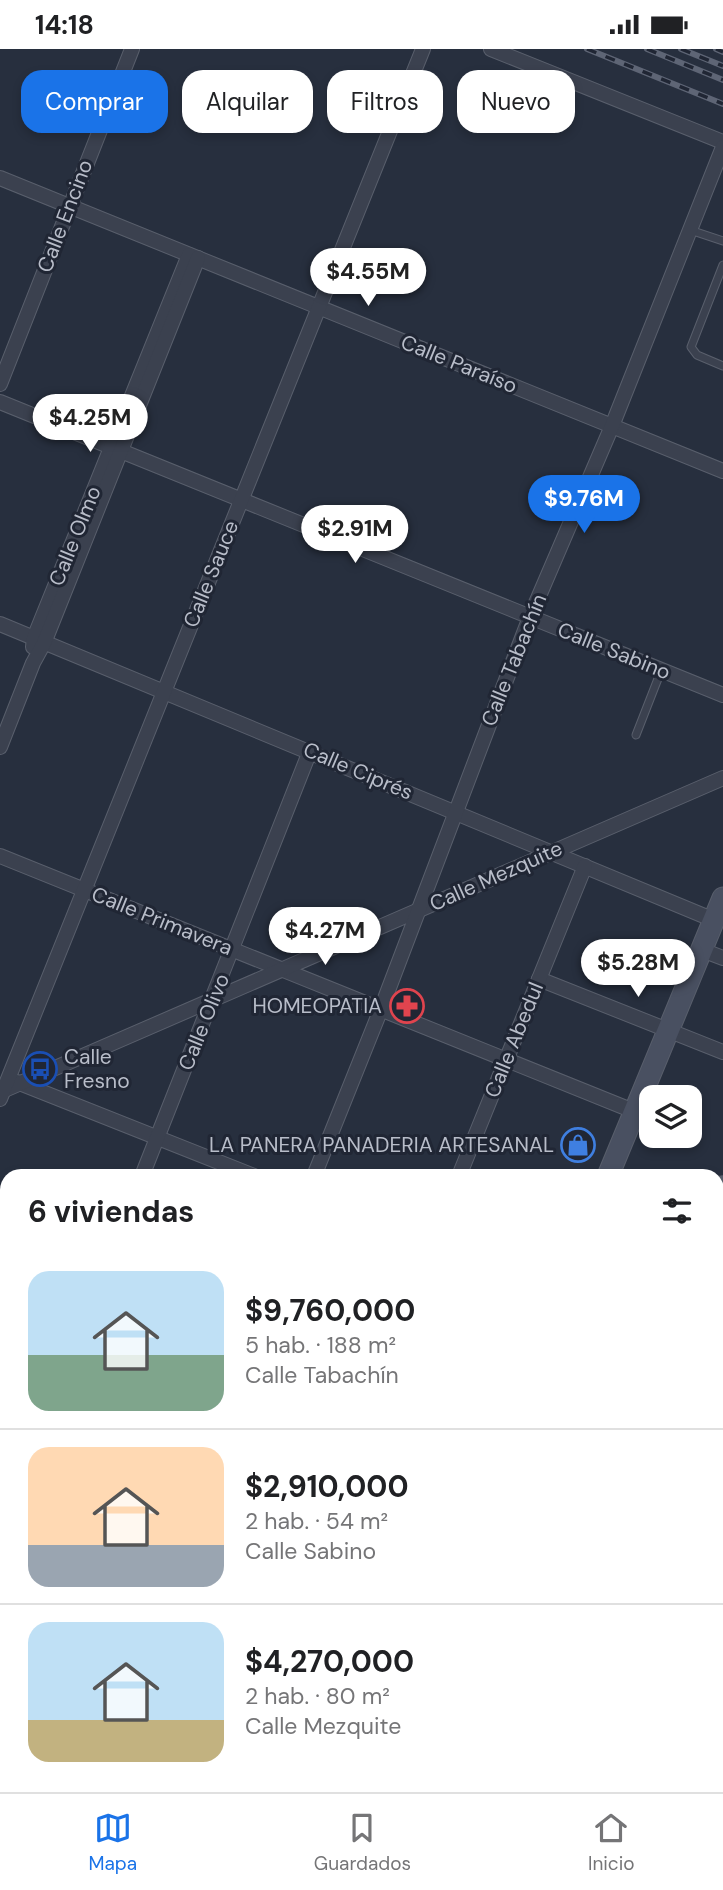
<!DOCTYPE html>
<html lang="es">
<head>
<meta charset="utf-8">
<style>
  :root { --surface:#fff; --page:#f6f6f6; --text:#202124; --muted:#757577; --line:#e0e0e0; --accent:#1a73e8 }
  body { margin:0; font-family:"DM Sans",sans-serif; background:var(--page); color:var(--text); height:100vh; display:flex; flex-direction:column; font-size:26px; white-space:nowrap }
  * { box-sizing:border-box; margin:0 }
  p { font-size:23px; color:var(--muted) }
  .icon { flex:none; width:38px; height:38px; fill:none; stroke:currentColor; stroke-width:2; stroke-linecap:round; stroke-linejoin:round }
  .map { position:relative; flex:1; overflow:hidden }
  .sheet { position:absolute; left:0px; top:1120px; width:724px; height:623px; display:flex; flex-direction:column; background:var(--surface); border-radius:21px 21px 0 0; box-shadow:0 4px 10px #0003 }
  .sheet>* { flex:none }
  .guide { position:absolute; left:21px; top:21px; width:682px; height:63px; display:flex; gap:14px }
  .controls { position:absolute; left:639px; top:1036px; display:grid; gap:14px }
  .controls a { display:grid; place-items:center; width:63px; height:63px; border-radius:14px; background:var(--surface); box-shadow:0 4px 10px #0003; font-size:35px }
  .price { position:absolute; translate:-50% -60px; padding:0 16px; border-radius:24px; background:#fff; color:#222; font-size:23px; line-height:46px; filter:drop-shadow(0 2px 4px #0008) }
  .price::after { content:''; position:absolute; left:50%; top:42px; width:21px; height:16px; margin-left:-10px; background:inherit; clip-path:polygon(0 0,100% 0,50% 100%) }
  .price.on { background:var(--accent); color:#fff }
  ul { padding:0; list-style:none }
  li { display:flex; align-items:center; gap:21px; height:175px; padding:0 28px }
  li+li { border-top:2px solid var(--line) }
  li span { display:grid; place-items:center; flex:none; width:196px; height:140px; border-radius:21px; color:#555 }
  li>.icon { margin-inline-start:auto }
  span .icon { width:84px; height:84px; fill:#fffc; stroke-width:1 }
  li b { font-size:30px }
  h2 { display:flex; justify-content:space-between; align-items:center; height:84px; padding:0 28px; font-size:30px }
  .pill { padding:0 24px; border-radius:21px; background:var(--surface); box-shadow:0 4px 10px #0003; font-size:24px; line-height:63px }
  .pill.on { background:var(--accent); color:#fff }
  .status { display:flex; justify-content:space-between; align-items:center; height:49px; padding:0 35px; background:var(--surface); direction:ltr }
  .status svg { height:19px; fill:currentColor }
  .tabs { display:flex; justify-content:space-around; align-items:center; height:98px; border-top:2px solid var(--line); background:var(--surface); font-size:19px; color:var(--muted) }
  .tabs a { display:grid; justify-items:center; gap:4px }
  .tabs .on { color:var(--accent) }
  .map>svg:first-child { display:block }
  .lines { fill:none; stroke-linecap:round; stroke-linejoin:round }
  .lane-casing { stroke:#595f6c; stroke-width:9 }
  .street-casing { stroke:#595f6c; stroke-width:16 }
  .secondary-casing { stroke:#595f6c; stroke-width:23 }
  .primary-casing { stroke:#454a58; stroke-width:24 }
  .lane { stroke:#3b414f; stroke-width:7 }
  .street { stroke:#3b414f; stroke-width:14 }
  .secondary { stroke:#495061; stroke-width:21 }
  .primary { stroke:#59606e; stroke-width:23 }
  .tram { stroke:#5e6575; stroke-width:2 }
  .rail-casing { stroke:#5e6575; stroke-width:6 }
  .rail { stroke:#202634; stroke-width:3.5; stroke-dasharray:10; stroke-linecap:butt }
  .labels { text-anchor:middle; stroke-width:6; stroke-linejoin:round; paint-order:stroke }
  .street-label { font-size:21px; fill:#b8bdc9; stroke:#202634 }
  .poi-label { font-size:21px; fill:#b8bdc9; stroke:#202634; text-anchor:end }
</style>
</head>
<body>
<div class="status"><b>14:18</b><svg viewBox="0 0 49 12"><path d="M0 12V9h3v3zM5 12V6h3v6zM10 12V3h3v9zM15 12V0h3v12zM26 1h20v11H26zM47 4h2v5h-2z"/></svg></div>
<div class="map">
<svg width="723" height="1743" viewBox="0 0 723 1743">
  <rect width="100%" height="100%" fill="#272f3e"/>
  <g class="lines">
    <!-- lane casing -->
    <g class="lane-casing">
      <g id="lane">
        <path d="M690,181L723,192"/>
        <path d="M723,216L691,298L697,306L723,317"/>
        <path d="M636,686L661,622"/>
      </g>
    </g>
    <!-- street casing -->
    <g class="street-casing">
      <g id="street">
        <path d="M491,0L723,93"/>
        <path d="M0,129L723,422"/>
        <path d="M0,335L132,0"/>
        <path d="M0,353L723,646"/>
        <path d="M0,575L714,871"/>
        <path d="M33,598L34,589L189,206"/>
        <path d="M0,698L33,614L44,594L198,209"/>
        <path d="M0,807L636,1063"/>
        <path d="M702,901L723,909"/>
        <path d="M539,930L723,1003"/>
        <path d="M17,1033L254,1127"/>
        <path d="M0,1043L723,729"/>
        <path d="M0,1050L423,0"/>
        <path d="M142,1127L310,702"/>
        <path d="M314,1127L381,960L530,568L612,377L723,98"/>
        <path d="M459,1127L585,817"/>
        <path d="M0,1244L7,1247"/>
        <path d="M718,1310L723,1312"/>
        <path d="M718,1344L723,1336"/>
        <path d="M718,1420L723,1422"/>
        <path d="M718,1446L723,1439"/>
        <path d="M718,1472L723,1474"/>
        <path d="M0,1485L7,1467"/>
        <path d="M718,1533L723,1535"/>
        <path d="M0,1706L7,1709"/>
        <path d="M73,1736L91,1743"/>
        <path d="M669,1736L686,1743"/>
        <path d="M212,1743L215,1736"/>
        <path d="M441,1743L447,1736"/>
        <path d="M547,1743L553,1736"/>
        <path d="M627,1743L629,1736"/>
      </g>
    </g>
    <!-- secondary casing -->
    <g class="secondary-casing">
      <path id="secondary" d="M608,1127L723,849"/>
    </g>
    <!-- primary casing -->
    <g class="primary-casing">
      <g id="primary">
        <path d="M718,1145L723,1138"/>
        <path d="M718,1226L723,1218"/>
        <path d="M269,1743L274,1736"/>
        <path d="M326,1743L332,1736"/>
      </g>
    </g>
    <!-- lane -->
    <use href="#lane" class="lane"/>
    <!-- street -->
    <use href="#street" class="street"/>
    <!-- secondary -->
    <use href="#secondary" class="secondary"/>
    <!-- primary -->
    <use href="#primary" class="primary"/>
    <!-- tram -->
    <g class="tram">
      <path d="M718,1176L723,1169"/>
      <path d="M302,1743L308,1736"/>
    </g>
    <!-- rail casing -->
    <g class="rail-casing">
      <g id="rail">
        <path d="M587,0L723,55"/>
        <path d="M647,0L723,31"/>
        <path d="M681,0L723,17"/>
        <path d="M716,0L723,3"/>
      </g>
    </g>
    <!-- rail -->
    <use href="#rail" class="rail"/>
  </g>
  <!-- icons -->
  <defs>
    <g id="pharmacy-ring" transform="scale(1.75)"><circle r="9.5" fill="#202634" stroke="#e0444e" stroke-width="1.5"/><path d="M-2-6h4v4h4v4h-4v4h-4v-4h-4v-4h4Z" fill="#e0444e"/></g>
    <g id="bus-ring" transform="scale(1.75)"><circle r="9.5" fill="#202634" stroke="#1a4fb4" stroke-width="1.5"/><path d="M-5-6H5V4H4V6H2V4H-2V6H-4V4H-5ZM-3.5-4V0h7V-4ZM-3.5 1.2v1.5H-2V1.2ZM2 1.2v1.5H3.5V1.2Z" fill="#1a4fb4"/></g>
    <g id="shop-ring" transform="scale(1.75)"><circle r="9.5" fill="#202634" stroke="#3f7fe0" stroke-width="1.5"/><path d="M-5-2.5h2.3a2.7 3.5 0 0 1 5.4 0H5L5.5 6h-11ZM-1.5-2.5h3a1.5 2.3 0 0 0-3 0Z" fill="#3f7fe0"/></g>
  </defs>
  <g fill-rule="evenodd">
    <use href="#pharmacy-ring" x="407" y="957"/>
    <use href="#bus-ring" x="40" y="1020"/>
    <use href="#shop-ring" x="578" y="1096"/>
  </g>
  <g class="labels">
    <!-- street labels -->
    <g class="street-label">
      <text transform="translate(65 167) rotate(-69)" y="7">Calle Encino</text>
      <text transform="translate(459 315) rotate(22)" y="7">Calle Paraíso</text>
      <text transform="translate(75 487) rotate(-68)" y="7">Calle Olmo</text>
      <text transform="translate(211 525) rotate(-68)" y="7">Calle Sauce</text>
      <text transform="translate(614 602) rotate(22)" y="7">Calle Sabino</text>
      <text transform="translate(514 611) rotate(-68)" y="7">Calle Tabachín</text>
      <text transform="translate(358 722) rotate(23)" y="7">Calle Ciprés</text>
      <text transform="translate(496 827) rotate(-24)" y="7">Calle Mezquite</text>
      <text transform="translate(162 872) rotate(22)" y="7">Calle Primavera</text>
      <text transform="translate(204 973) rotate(-68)" y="7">Calle Olivo</text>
      <text transform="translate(514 991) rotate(-68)" y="7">Calle Abedul</text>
    </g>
    <!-- poi labels -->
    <g class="poi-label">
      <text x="382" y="964">HOMEOPATIA</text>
      <text x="64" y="1015" text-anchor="start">Calle<tspan x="64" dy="24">Fresno</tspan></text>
      <text x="554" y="1103">LA PANERA PANADERIA ARTESANAL</text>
    </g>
  </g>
</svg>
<div class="controls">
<a><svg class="icon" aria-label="layers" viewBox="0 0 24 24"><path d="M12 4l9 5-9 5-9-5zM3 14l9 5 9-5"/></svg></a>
</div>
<b class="price" style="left:368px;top:259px">$4.55M</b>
<b class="price" style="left:90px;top:405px">$4.25M</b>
<b class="price on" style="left:584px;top:486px">$9.76M</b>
<b class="price" style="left:355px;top:516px">$2.91M</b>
<b class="price" style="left:325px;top:918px">$4.27M</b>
<b class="price" style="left:638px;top:950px">$5.28M</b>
<div class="guide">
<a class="pill on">Comprar</a>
<a class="pill">Alquilar</a>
<a class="pill">Filtros</a>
<a class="pill">Nuevo</a>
</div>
<section class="sheet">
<h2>6 viviendas<svg class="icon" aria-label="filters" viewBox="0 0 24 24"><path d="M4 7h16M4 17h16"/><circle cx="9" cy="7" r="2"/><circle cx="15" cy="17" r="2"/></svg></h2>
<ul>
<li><span style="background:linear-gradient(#bfe0f5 60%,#7fa58c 0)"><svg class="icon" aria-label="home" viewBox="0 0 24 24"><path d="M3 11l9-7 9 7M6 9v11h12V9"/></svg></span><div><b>$9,760,000</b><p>5 hab. · 188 m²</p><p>Calle Tabachín</p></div></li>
<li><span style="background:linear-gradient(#ffd9b3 70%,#9aa5b1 0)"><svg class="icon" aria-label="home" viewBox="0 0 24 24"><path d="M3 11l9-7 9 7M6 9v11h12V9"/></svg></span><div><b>$2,910,000</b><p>2 hab. · 54 m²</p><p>Calle Sabino</p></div></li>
<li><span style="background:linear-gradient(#bfe0f5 70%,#c2b280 0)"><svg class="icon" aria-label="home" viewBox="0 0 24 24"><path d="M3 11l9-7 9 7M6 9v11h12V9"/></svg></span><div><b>$4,270,000</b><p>2 hab. · 80 m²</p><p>Calle Mezquite</p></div></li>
</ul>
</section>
</div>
<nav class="tabs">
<a class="on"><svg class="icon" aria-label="map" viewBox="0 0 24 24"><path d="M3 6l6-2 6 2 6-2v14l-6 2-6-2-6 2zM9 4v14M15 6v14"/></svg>Mapa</a>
<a><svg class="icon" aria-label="saved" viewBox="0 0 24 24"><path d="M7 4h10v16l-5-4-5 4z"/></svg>Guardados</a>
<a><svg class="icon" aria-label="home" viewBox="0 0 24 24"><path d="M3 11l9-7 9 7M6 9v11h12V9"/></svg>Inicio</a>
</nav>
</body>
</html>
